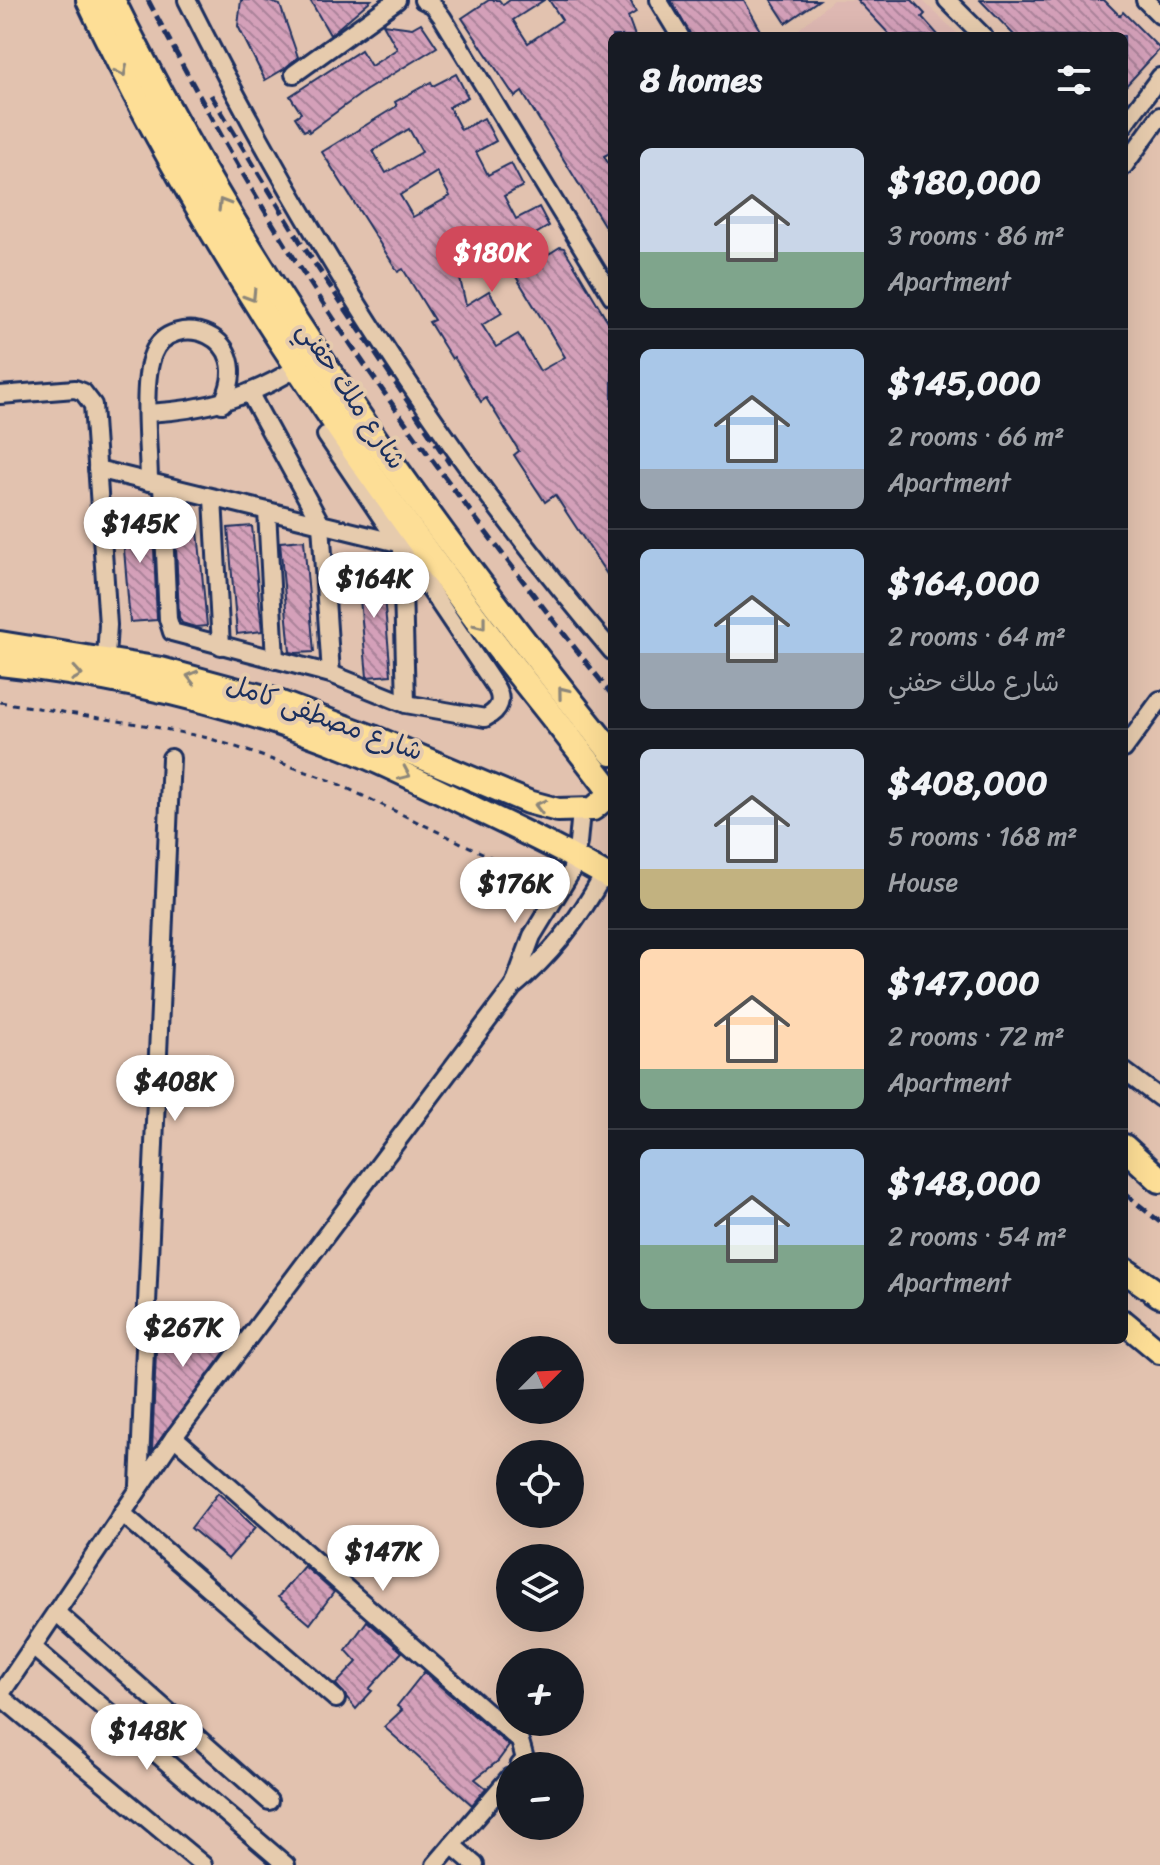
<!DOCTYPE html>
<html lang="en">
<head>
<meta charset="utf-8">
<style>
  :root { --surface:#171b24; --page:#242831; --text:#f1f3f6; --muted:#9ea1a6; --line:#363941; --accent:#d1495b }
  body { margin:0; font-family:Sriracha,"Playpen Sans Arabic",sans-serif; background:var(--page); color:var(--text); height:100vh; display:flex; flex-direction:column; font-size:30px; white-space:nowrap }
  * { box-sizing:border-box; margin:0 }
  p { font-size:26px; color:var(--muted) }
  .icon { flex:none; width:44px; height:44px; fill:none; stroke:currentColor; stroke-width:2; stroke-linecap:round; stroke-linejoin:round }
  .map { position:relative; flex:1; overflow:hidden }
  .sheet { position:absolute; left:608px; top:32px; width:520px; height:1312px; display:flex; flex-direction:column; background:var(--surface); border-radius:12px; box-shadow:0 8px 32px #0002 }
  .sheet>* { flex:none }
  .needle { width:52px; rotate:66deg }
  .tools { position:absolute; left:496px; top:1336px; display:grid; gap:16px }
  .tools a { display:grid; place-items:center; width:88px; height:88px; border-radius:50%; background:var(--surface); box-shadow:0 8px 32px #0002; font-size:40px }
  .price { position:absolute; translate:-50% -68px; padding:0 18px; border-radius:28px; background:#fff; color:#222; font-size:26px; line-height:52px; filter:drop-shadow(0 2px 4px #0008) }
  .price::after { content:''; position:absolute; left:50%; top:48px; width:24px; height:18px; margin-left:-12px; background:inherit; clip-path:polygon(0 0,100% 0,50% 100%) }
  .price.on { background:var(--accent); color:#fff }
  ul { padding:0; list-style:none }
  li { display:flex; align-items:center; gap:24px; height:200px; padding:0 32px }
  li+li { border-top:2px solid var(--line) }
  li span { display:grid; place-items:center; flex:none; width:224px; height:160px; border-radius:12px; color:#555 }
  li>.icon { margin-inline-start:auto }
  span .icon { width:96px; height:96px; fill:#fffc; stroke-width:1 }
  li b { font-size:34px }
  h2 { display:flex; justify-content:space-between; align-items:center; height:96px; padding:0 32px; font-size:34px }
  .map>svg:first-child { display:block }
  .built { fill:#deb8b2 }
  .building { fill:url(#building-back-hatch); stroke:#1b2f5e; stroke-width:2; fill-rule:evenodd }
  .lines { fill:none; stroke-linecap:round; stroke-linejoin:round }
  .minor-casing { stroke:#1b2f5e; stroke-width:22 }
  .major-casing { stroke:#1b2f5e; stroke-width:28 }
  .highway-casing { stroke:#1b2f5e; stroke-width:30 }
  .path { stroke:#1b2f5e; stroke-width:3; stroke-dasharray:6 6; stroke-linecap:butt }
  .minor { stroke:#e6cbad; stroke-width:16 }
  .major { stroke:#fdde96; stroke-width:22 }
  .highway { stroke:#fdde96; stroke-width:24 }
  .rail { stroke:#1b2f5e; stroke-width:5; stroke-dasharray:12 6; stroke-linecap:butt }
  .oneway { stroke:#8c867a }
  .labels { text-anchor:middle; stroke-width:8; stroke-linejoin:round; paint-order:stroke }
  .street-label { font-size:26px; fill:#1b2f5e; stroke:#e6cbad }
</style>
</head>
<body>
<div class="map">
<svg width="1160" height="1865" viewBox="0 0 1160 1865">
  <defs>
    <pattern id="building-back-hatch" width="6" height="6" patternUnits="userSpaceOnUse" patternTransform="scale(2)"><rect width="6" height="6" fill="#d4a0b9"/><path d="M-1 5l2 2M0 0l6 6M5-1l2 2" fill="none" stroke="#ab839a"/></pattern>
  </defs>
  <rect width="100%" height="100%" fill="#e2c2af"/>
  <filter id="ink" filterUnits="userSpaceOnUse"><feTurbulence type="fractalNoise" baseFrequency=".0125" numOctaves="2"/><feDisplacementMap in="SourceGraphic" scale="16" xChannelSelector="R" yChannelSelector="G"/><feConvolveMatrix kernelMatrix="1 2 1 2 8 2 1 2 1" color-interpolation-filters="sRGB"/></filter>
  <g filter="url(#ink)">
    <!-- built -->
    <path class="built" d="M833,0H922L960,36H791Z"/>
    <!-- building -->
    <g class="building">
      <path d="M241,0H264L280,5L298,57L284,69L265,80L238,26Z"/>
      <path d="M310,0H371L330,35Z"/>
      <path d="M489,0H499L503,5L510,0H544L513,20L528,43L562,20L549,0H630L636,12L628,17L635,36H612V152L604,156L612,170V238L522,92L515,97L462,18Z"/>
      <path d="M671,0H744L764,36H691Z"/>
      <path d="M771,0H819L786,23Z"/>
      <path d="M857,0H912L925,14L922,17L939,36H891Z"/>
      <path d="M980,0H1104L1120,16L1123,12L1160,49L1124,88V36H1015Z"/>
      <path d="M421,23L437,47L365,91L309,132L308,129L304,131L295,117L301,113L290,96L361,50L371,66L397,49L383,24L412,28Z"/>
      <path d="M456,74L468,97L449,107L461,130L484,118L496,141L476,152L488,175L511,163L523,186L504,196L516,219L539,207L549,226L460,279L466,305L489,291L502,313L482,325L496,347L518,334L540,371L565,357L515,275L560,247L564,248L612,328V582L555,495L545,502L514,455L519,451L486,398L481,402L454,357L452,359L429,322L434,320L403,269L398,272L322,152L397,106L395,102L431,82L433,86ZM409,129L422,152L386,173L373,151ZM437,172L450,196L413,217L400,195Z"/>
      <path d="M149,510L150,525L153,524L157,620L130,622L121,513Z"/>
      <path d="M197,520L207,626L195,627L182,623L179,617L175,522Z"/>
      <path d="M252,526L262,631L237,634L228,528Z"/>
      <path d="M304,540L314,652L296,653L290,652L280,542Z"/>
      <path d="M381,563L391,675L367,677L357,565Z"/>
      <path d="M157,1326L240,1331L152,1451Z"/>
      <path d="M218,1493L256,1527L228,1559L191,1528Z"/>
      <path d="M304,1566L334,1592L310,1624L278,1597Z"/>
      <path d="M367,1621L402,1652L369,1689L372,1691L356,1709L336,1684L357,1662L346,1650Z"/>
      <path d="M424,1672L509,1746L498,1761L475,1779L486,1788L472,1805L384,1727L402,1710L397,1706Z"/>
    </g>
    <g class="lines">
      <!-- minor casing -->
      <g class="minor-casing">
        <g id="minor">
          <path d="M187,0C303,232 443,454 612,651"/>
          <path d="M423,0L433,5L442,17L612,296"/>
          <path d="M658,0L680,36"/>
          <path d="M947,0L983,36"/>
          <path d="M1145,0L1160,15"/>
          <path d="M294,74L397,0"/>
          <path d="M1124,125L1160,77"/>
          <path d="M1124,166L1160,116"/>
          <path d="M250,394L321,524L331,674"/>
          <path d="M0,395L75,389L83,392L93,405L108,625L106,658"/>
          <path d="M148,413C204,410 250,398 298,367"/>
          <path d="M97,469L398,543"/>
          <path d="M149,482C149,450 141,382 153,354C171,308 259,333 222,404"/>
          <path d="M162,486L168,619L172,632L331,674L406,704L485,718C500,710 504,700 495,686L326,435"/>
          <path d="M213,498L221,646"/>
          <path d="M267,511L275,660"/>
          <path d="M402,549L406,704"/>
          <path d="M1124,749L1160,700"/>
          <path d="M514,985L532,936L571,872L578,843L581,811"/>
          <path d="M1124,1071L1160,1098"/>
          <path d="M174,1437L520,1741L525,1759L519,1766"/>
          <path d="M139,1485L171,758"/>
          <path d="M122,1513L336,1699"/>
          <path d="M57,1613L269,1801"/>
          <path d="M34,1648L286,1865"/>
          <path d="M0,1695L174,1437L513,987C552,955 580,918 604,874"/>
          <path d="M0,1696L203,1865"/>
          <path d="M452,1845L475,1865"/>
          <path d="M435,1865L510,1777"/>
        </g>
      </g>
      <!-- major casing -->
      <g class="major-casing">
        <g id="major">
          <path d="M0,643L161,669L268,698L373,737L528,802L558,810L593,809L612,793"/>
          <path d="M0,664C122,677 241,705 355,752C398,770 440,791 482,812C526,833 570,854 612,879"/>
          <path d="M1124,1322L1160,1352"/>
        </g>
      </g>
      <!-- highway casing -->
      <g class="highway-casing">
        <g id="highway">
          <path d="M89,0C192,220 329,422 474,616C519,676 567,733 612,793"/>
          <path d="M112,0C246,272 423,518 612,753"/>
          <path d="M1124,1147L1160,1180"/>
          <path d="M1124,1270L1160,1295"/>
        </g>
      </g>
      <!-- path -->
      <path class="path" d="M0,702L150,726L208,738L242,749L332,781L545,883"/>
      <!-- minor -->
      <use href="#minor" class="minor"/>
      <!-- major -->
      <use href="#major" class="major"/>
      <!-- highway -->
      <use href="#highway" class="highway"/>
      <!-- rail -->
      <g class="rail">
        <path d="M148,0C196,91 245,182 301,269C396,417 503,557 612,695"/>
        <path d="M211,95L303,246L450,464"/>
        <path d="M1124,1193L1160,1222"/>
      </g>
    </g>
    <!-- one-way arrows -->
    <defs><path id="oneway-chevron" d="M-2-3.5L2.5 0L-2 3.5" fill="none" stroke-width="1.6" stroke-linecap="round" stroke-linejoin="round" transform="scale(2)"/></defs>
    <g class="oneway">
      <use href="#oneway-chevron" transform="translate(122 71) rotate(64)"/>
      <use href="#oneway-chevron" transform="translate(223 204) rotate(-121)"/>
      <use href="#oneway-chevron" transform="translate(251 296) rotate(58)"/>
      <use href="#oneway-chevron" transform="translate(481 624) rotate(52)"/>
      <use href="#oneway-chevron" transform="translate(77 674) rotate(9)"/>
      <use href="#oneway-chevron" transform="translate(192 677) rotate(-166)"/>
      <use href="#oneway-chevron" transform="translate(563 692) rotate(-129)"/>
      <use href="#oneway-chevron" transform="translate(405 774) rotate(24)"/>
      <use href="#oneway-chevron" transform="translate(540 806) rotate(-165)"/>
    </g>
  </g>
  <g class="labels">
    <!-- street labels -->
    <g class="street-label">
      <text transform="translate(352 395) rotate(56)" y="9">شارع ملك حفني</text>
      <text transform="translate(325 717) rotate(20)" y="9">شارع مصطفى كامل</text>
    </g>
  </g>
</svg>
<div class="tools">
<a><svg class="needle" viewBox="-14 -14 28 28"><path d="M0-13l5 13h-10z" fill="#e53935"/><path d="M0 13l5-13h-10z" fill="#9ea1a6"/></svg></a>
<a><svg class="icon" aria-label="locate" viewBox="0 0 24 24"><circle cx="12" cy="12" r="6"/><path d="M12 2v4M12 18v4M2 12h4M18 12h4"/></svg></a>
<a><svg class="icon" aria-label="layers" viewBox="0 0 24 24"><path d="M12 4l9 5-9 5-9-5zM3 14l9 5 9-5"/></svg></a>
<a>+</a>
<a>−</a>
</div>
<b class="price on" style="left:492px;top:294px">$180K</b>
<b class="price" style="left:140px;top:565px">$145K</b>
<b class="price" style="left:374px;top:620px">$164K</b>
<b class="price" style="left:515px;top:925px">$176K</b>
<b class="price" style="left:175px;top:1123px">$408K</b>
<b class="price" style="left:183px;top:1369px">$267K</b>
<b class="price" style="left:383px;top:1593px">$147K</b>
<b class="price" style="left:147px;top:1772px">$148K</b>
<section class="sheet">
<h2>8 homes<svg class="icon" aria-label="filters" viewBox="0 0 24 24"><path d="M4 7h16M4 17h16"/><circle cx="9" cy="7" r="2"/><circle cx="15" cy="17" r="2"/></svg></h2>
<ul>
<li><span style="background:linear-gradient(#c9d6e8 65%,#7fa58c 0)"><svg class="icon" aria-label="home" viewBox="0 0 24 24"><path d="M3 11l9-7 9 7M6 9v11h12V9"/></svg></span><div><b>$180,000</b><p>3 rooms · 86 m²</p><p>Apartment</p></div></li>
<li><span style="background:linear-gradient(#a9c7e8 75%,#9aa5b1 0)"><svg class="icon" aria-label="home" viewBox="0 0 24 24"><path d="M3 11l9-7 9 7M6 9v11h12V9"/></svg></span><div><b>$145,000</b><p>2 rooms · 66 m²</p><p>Apartment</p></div></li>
<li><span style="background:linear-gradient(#a9c7e8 65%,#9aa5b1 0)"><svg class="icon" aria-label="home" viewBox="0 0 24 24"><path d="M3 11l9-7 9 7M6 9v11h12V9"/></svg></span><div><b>$164,000</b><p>2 rooms · 64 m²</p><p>شارع ملك حفني</p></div></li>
<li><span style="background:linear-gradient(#c9d6e8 75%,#c2b280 0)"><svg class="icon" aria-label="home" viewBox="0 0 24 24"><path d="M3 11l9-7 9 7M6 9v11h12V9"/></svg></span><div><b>$408,000</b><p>5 rooms · 168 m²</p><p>House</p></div></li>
<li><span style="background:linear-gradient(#ffd9b3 75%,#7fa58c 0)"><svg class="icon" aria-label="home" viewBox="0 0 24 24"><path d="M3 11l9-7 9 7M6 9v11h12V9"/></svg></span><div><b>$147,000</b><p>2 rooms · 72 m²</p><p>Apartment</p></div></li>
<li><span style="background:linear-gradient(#a9c7e8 60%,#7fa58c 0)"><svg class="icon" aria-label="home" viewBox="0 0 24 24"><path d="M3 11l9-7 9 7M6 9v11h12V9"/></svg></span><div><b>$148,000</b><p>2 rooms · 54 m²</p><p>Apartment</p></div></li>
</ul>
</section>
</div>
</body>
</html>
